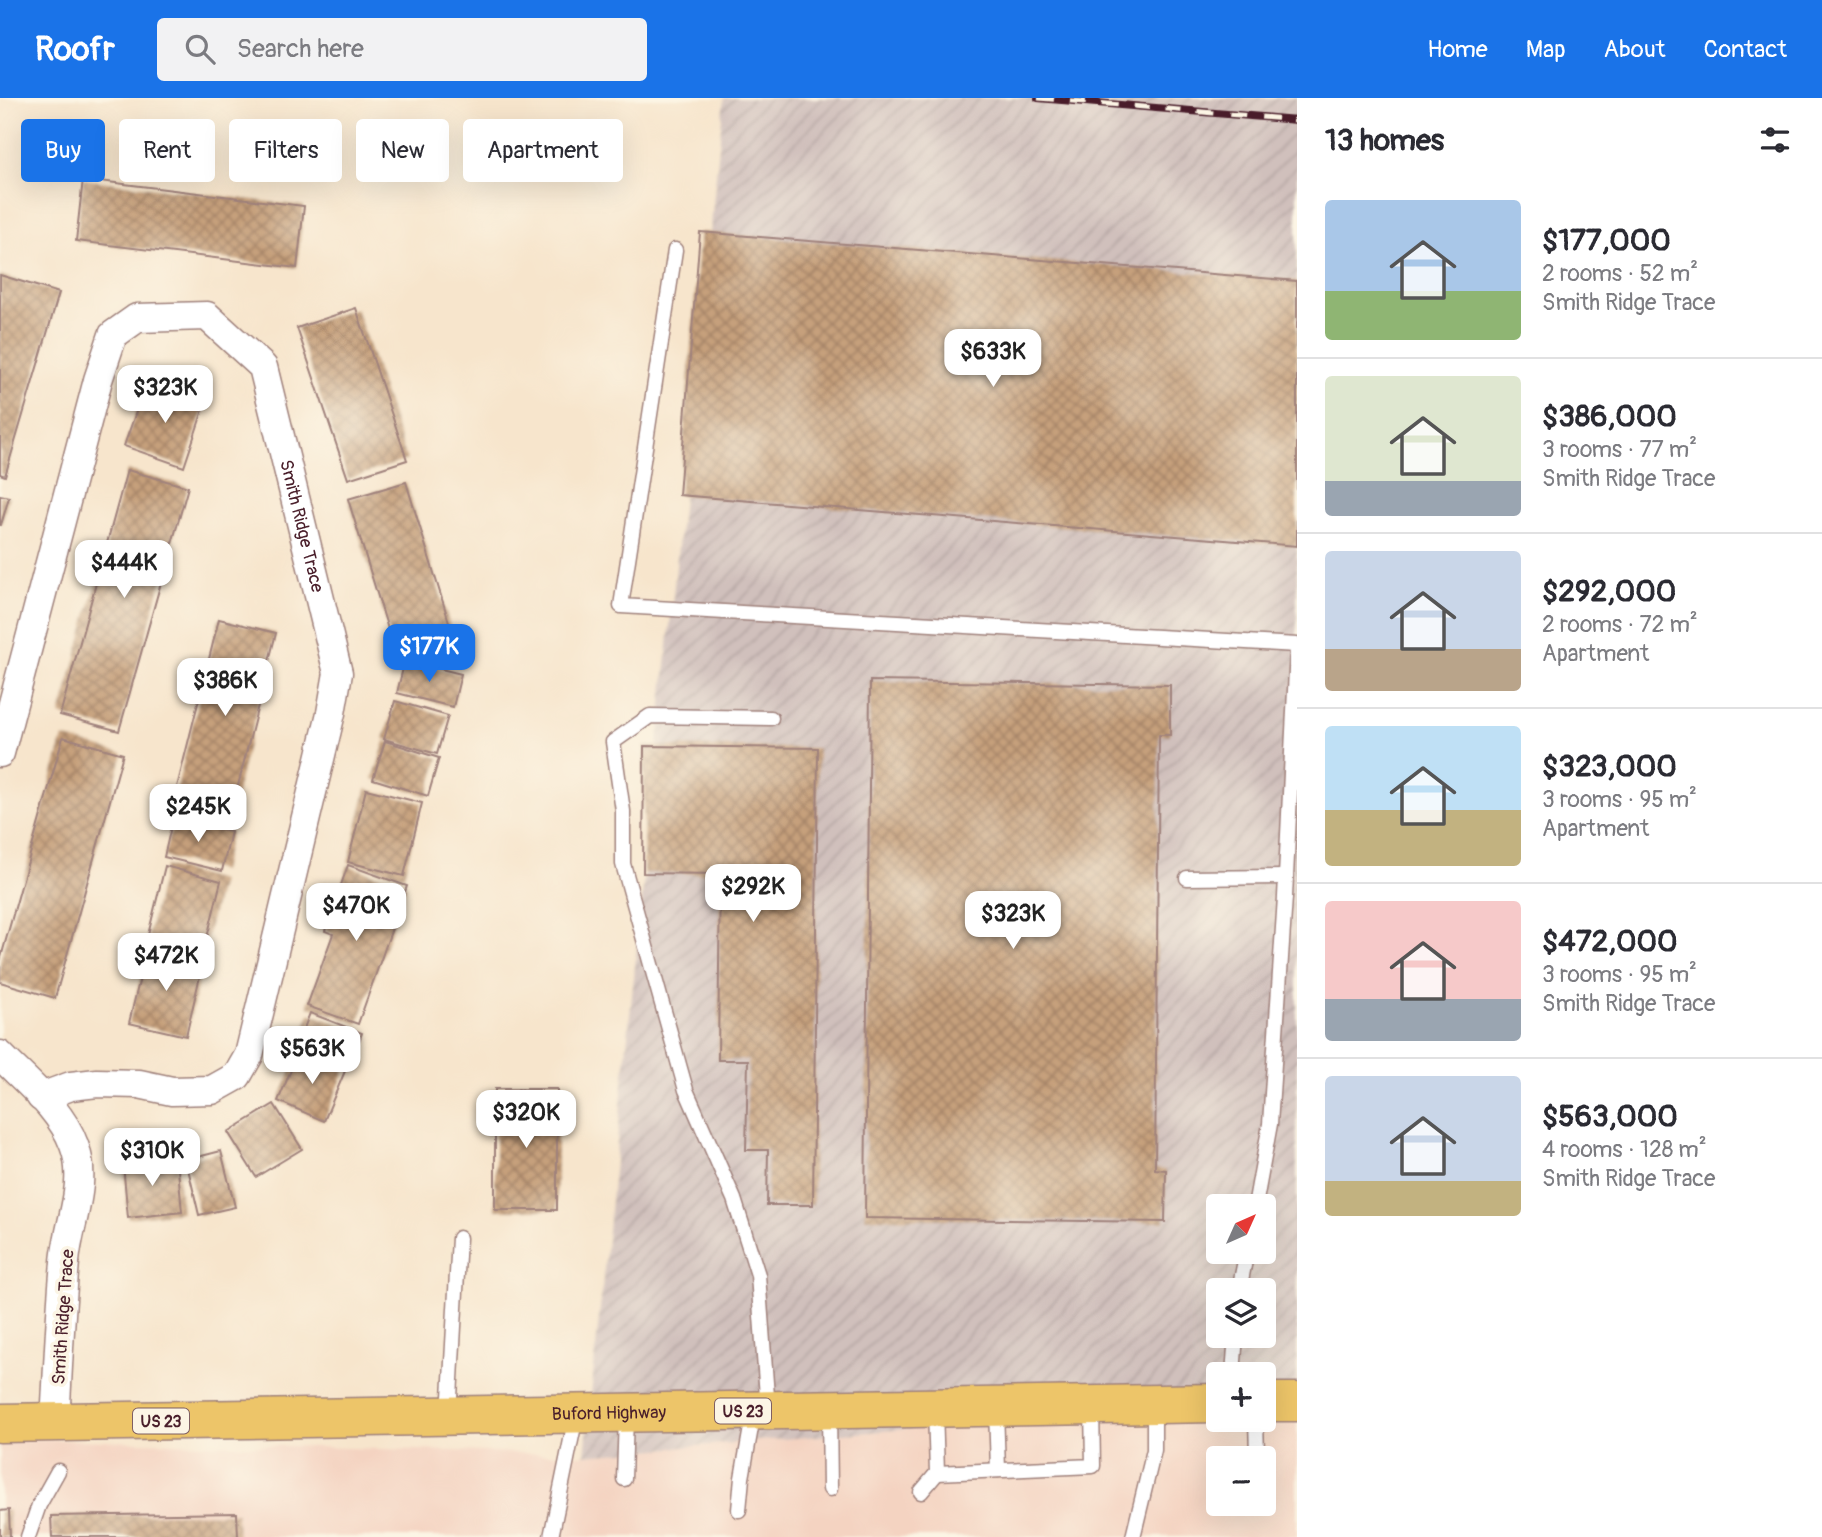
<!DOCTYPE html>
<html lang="en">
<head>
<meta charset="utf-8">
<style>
  :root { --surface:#fff; --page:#f2f2f3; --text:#2b2b33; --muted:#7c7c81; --line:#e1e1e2; --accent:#1a73e8 }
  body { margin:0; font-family:Pangolin,sans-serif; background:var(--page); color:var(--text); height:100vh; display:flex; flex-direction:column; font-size:26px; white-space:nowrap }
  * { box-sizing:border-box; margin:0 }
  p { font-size:23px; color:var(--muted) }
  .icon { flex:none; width:38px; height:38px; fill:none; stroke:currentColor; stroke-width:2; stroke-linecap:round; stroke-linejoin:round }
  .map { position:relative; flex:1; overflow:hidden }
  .details { display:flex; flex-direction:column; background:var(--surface); width:525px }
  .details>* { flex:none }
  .top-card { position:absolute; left:21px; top:21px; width:665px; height:63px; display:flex; gap:14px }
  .needle { width:46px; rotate:45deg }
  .fabs { position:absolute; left:1206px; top:1096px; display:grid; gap:14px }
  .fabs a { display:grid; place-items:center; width:70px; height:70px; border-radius:7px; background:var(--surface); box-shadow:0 7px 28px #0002; font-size:35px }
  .price { position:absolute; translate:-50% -60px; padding:0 16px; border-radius:14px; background:#fff; color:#222; font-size:23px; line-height:46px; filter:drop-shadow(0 2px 4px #0008) }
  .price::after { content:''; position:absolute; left:50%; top:42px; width:21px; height:16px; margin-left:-10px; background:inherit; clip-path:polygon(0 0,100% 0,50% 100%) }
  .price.selected { background:var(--accent); color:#fff }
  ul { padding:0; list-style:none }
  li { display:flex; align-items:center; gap:21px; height:175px; padding:0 28px }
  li+li { border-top:2px solid var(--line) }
  li span { display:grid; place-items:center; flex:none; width:196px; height:140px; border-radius:7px; color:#555 }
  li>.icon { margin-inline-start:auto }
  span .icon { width:84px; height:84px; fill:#fffc; stroke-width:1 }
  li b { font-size:30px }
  h2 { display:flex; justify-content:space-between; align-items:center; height:84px; padding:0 28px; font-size:30px }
  .chip { padding:0 24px; border-radius:7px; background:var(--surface); box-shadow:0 7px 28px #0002; font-size:24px; line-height:63px }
  .chip.selected { background:var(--accent); color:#fff }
  header { display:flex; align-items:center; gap:42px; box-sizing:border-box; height:98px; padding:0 35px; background:var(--accent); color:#fff }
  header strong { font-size:33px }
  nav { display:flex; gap:38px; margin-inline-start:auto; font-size:24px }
  .search { width:490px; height:63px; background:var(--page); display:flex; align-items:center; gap:18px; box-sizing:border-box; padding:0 24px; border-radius:7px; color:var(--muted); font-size:26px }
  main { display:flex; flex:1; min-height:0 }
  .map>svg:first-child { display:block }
  .built { fill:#f4d3c1; fill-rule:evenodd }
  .industrial { fill:url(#industrial-furrows); fill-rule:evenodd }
  .building { fill:url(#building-cross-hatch) }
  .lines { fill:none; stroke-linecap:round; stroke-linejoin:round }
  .lane-casing { stroke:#a0827c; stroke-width:17 }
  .street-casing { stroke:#a0827c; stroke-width:31 }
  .primary-casing { stroke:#a0827c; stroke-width:41 }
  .lane { stroke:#fff; stroke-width:14 }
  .street { stroke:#fff; stroke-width:28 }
  .primary { stroke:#edc569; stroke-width:38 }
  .rail-casing { stroke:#4a1f2b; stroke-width:8 }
  .rail { stroke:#fcf5e5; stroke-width:5; stroke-dasharray:16; stroke-linecap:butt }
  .labels { text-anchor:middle; stroke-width:7; stroke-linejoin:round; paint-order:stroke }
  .shield { fill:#fcf5e5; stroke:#7f5f63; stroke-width:2 }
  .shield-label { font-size:16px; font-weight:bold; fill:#4a1f2b }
  .street-label { font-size:18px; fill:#4a1f2b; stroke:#fcf5e5 }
</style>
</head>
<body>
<header>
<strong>Roofr</strong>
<div class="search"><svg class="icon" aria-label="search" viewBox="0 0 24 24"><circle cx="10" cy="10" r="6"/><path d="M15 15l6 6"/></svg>Search here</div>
<nav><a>Home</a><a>Map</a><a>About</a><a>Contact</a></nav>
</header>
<main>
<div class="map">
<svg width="1297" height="1439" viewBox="0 0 1297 1439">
  <defs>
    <pattern id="industrial-furrows" width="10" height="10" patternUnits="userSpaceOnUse" patternTransform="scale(1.75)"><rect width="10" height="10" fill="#d0c0bc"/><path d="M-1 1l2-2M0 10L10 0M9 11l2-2" fill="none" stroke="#b4a5a2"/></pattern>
    <pattern id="building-cross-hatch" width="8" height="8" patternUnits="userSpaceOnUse" patternTransform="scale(1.75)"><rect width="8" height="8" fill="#c6a07c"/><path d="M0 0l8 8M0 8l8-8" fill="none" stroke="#a38266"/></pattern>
  </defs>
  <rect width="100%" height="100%" fill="#fcf5e5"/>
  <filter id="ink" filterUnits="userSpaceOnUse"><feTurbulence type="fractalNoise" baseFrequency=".0143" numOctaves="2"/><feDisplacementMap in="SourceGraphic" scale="14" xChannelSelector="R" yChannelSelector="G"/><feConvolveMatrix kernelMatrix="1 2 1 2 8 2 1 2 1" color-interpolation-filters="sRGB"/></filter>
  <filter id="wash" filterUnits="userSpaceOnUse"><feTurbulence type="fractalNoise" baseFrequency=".00686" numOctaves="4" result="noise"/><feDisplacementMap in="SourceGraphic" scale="28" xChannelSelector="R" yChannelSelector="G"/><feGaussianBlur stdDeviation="1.57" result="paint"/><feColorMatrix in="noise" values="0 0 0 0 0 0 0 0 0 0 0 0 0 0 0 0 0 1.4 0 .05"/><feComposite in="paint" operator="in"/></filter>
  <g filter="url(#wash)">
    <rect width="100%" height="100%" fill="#f7e5cc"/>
    <!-- built -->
    <path class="built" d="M1297,1302V1439H0V1340L585,1357L1218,1306V1321H1264ZM1218,1360H1264V1405H1218Z"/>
    <!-- industrial -->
    <path class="industrial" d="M724,0H1297V1302L1264,1303V1276H1218V1306L585,1357ZM1218,1108H1264V1153H1218ZM1218,1192H1264V1237H1218Z"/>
    <g id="blocks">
      <!-- building -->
      <g class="building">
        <path d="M83,81L304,108L297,170L76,143Z"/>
        <path d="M700,134L1297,183V448L679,397Z"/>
        <path d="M0,177L59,195L5,378L0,376Z"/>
        <path d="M356,210L407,362L348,381L297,230Z"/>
        <path d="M146,286L205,306L184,369L124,348Z"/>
        <path d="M127,372L188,389L119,633L60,617Z"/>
        <path d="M406,384L453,537L395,554L348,401Z"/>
        <path d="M0,397L9,399L1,427H0Z"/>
        <path d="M219,521L276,535L230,720L173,705Z"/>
        <path d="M405,562L461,576L453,609L397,595Z"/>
        <path d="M870,583L1170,587V637H1159L1155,1071L1166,1072L1165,1124L865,1120Z"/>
        <path d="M395,603L448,618L437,656L384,641Z"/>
        <path d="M63,639L123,656L55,900L0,884V863Z"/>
        <path d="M385,643L439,660L428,698L373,681Z"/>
        <path d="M644,648L818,650L813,1107H767L768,1052H746L748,962H718L720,776L643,775Z"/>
        <path d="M366,691L422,705L404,778L348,764Z"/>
        <path d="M173,720L231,734L222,773L164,759Z"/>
        <path d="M348,767L407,788L358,926L307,908L333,836L325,833Z"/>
        <path d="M165,768L221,783L203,856L147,841Z"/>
        <path d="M147,851L203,865L186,938L129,925Z"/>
        <path d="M310,915L362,935L350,968L297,948Z"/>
        <path d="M299,953L345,973L324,1023L278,1003Z"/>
        <rect x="495" y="991" width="62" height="121"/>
        <path d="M274,1006L302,1051L256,1079L228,1034Z"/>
        <path d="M221,1053L235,1109L199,1117L186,1062Z"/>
        <path d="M177,1061L182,1114L128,1120L123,1066Z"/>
        <path d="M9,1412L10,1439H0V1413Z"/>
        <path d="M237,1415L238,1439H52L51,1418Z"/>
      </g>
    </g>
  </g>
  <g filter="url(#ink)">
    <use href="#blocks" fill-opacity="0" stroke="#a0827c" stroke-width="2"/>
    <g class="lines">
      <!-- lane casing -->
      <g class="lane-casing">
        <g id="lane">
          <path d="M675,152L621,508L1297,547"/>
          <path d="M1187,780L1286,779"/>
          <path d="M1255,1108L1270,1026L1285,799L1297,551"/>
          <path d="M1239,1192L1247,1153"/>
          <path d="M1233,1276L1236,1237"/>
          <path d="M996,1311L998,1372"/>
          <path d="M768,1312L758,1177L734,1101L686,992L623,766V713L613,644L650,618L771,620"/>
          <path d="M829,1313L830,1391"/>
          <path d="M449,1317L459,1140"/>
          <path d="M1256,1321L1257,1358"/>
          <path d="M937,1375L1093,1368L1092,1308"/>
          <path d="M624,1381L626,1317"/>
          <path d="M921,1394L937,1375L935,1311"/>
          <path d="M739,1412L742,1380L754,1313"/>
          <path d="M28,1439L39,1407L58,1373"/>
          <path d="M551,1439L576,1318"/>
          <path d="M1133,1439L1154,1352V1308"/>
        </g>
      </g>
      <!-- street casing -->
      <g class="street-casing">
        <g id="street">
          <path id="s1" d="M0,655L98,282L113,237L137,220L207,218L263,269L338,575L331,615L249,957L237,978L212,992L172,993L139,986L97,985L71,988L41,999"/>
          <path d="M0,957C26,984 61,1011 74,1047C89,1085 68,1126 65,1164C60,1218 58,1271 55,1325"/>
        </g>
      </g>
      <!-- primary casing -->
      <g class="primary-casing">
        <g id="primary">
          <path d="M1264,1304H1297"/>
          <path id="s2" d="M0,1325L1218,1305"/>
        </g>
      </g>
      <!-- lane -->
      <use href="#lane" class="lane"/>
      <!-- street -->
      <use href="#street" class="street"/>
      <!-- primary -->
      <use href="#primary" class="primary"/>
      <!-- rail casing -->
      <g class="rail-casing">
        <path id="rail" d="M1038,0L1297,22"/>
      </g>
      <!-- rail -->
      <use href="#rail" class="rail"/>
    </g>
  </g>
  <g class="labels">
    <!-- shield labels -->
    <g class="shield">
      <rect x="715" y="1300.5" width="56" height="25" rx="5"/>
      <rect x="133" y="1310.5" width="56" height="25" rx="5"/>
    </g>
    <g class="shield-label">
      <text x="743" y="1319">US 23</text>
      <text x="161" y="1329">US 23</text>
    </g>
    <!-- street labels -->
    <g class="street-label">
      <text dy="6" stroke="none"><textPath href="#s1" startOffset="772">Smith Ridge Trace</textPath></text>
      <text transform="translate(63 1219) rotate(-86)" y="6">Smith Ridge Trace</text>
      <text dy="6" stroke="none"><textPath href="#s2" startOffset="609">Buford Highway</textPath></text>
    </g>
  </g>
</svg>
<div class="fabs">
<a><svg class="needle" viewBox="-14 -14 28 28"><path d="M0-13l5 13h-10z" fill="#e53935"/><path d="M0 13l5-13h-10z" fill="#7c7c81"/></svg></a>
<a><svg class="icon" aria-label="layers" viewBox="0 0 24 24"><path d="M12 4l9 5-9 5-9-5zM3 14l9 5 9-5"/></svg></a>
<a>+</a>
<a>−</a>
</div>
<b class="price" style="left:993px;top:291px">$633K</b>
<b class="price" style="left:165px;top:327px">$323K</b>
<b class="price" style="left:124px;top:502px">$444K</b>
<b class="price selected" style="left:429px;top:586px">$177K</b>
<b class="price" style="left:225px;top:620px">$386K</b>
<b class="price" style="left:198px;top:746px">$245K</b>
<b class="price" style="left:753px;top:826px">$292K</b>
<b class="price" style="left:356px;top:845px">$470K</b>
<b class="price" style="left:1013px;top:853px">$323K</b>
<b class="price" style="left:166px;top:895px">$472K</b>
<b class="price" style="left:312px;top:988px">$563K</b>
<b class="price" style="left:526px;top:1052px">$320K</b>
<b class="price" style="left:152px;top:1090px">$310K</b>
<div class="top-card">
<a class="chip selected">Buy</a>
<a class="chip">Rent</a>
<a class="chip">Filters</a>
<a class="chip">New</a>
<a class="chip">Apartment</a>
</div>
</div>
<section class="details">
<h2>13 homes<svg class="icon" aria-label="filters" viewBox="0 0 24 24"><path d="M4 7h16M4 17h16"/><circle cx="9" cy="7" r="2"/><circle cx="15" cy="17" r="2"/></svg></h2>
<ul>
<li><span style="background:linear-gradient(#a9c7e8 65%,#8fb573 0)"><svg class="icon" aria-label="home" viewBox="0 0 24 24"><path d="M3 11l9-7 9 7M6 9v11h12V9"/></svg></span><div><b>$177,000</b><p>2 rooms · 52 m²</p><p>Smith Ridge Trace</p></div></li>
<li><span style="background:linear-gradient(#dfe7d0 75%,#9aa5b1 0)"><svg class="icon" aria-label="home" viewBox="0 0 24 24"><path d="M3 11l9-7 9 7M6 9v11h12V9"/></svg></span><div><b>$386,000</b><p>3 rooms · 77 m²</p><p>Smith Ridge Trace</p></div></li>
<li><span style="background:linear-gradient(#c9d6e8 70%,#b9a48a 0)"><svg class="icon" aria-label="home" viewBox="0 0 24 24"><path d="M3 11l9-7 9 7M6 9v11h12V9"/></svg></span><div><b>$292,000</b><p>2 rooms · 72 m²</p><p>Apartment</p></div></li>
<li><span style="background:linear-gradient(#bfe0f5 60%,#c2b280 0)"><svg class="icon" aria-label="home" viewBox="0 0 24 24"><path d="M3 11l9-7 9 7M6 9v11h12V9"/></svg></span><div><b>$323,000</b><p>3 rooms · 95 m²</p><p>Apartment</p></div></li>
<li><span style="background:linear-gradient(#f6c9c9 70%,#9aa5b1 0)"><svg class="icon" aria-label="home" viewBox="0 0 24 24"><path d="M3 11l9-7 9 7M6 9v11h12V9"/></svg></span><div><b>$472,000</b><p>3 rooms · 95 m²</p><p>Smith Ridge Trace</p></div></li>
<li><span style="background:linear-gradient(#c9d6e8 75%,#c2b280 0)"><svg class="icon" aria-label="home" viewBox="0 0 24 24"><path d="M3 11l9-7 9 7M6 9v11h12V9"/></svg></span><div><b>$563,000</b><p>4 rooms · 128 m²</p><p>Smith Ridge Trace</p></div></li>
</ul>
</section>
</main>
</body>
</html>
